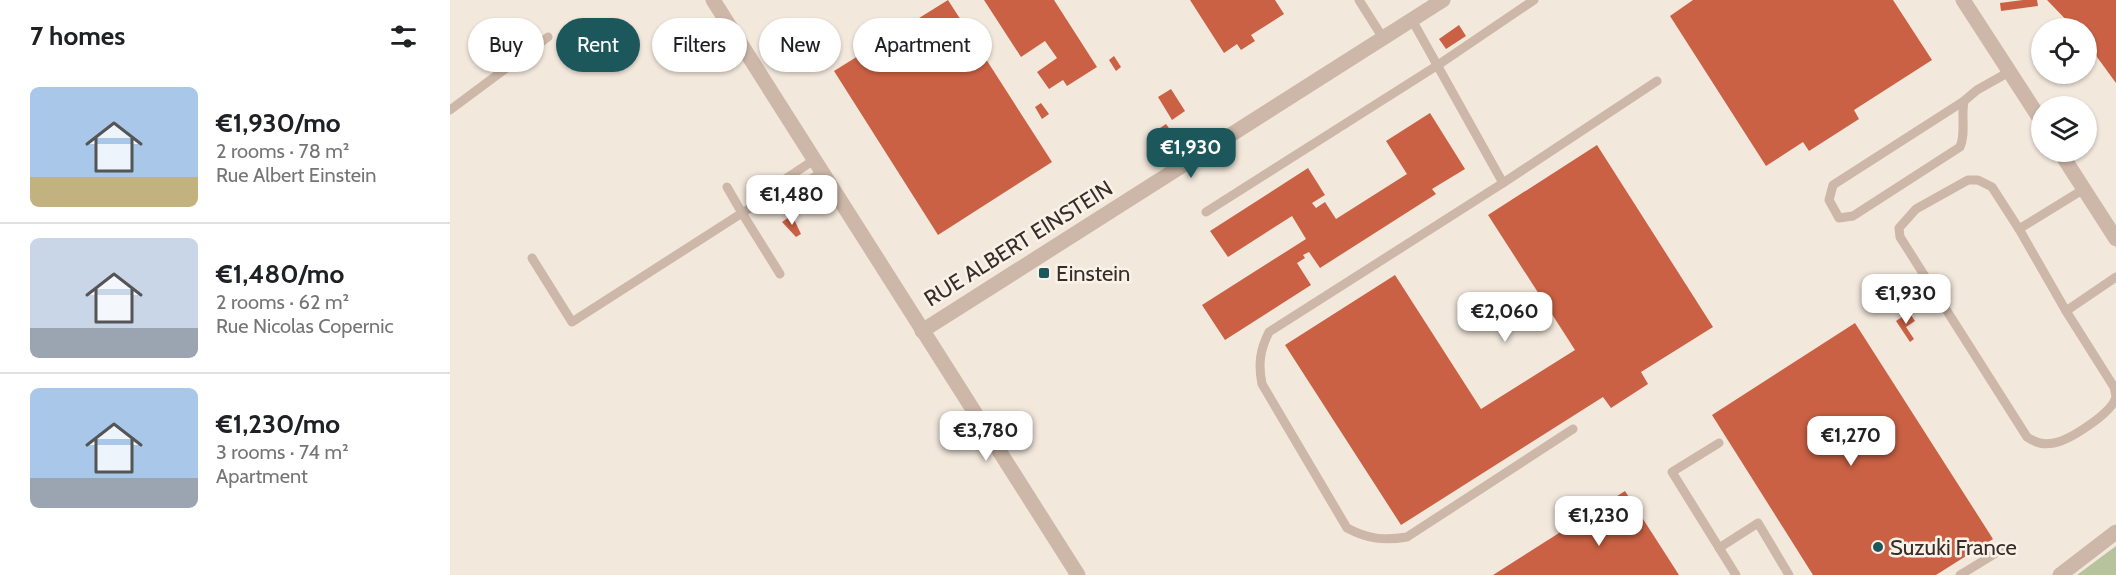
<!DOCTYPE html>
<html lang="en">
<head>
<meta charset="utf-8">
<style>
  :root { --surface:#fff; --page:#f2f2f2; --text:#202124; --muted:#757577; --line:#e0e0e0; --accent:#1c585b }
  body { margin:0; font-family:Cabin,sans-serif; background:var(--page); color:var(--text); height:100vh; display:flex; flex-direction:column; font-size:22px; white-space:nowrap }
  * { box-sizing:border-box; margin:0 }
  p { font-size:20px; color:var(--muted) }
  .icon { flex:none; width:33px; height:33px; fill:none; stroke:currentColor; stroke-width:2; stroke-linecap:round; stroke-linejoin:round }
  .map { position:relative; flex:1; overflow:hidden }
  .details { display:flex; flex-direction:column; background:var(--surface); width:450px }
  .details>* { flex:none }
  .banner { position:absolute; left:18px; top:18px; width:570px; height:54px; display:flex; gap:12px }
  .controls { position:absolute; left:1581px; top:18px; display:grid; gap:12px }
  .controls a { display:grid; place-items:center; width:66px; height:66px; border-radius:50%; background:var(--surface); box-shadow:0 2px 4px #0004; font-size:30px }
  .price { position:absolute; translate:-50% -51px; padding:0 14px; border-radius:12px; background:#fff; color:#222; font-size:20px; line-height:39px; filter:drop-shadow(0 2px 3px #0008) }
  .price::after { content:''; position:absolute; left:50%; top:36px; width:18px; height:14px; margin-left:-9px; background:inherit; clip-path:polygon(0 0,100% 0,50% 100%) }
  .price.current { background:var(--accent); color:#fff }
  ul { padding:0; list-style:none }
  li { display:flex; align-items:center; gap:18px; height:150px; padding:0 30px }
  li+li { border-top:2px solid var(--line) }
  li span { display:grid; place-items:center; flex:none; width:168px; height:120px; border-radius:9px; color:#555 }
  li>.icon { margin-inline-start:auto }
  span .icon { width:72px; height:72px; fill:#fffc; stroke-width:1 }
  li b { font-size:26px }
  h2 { display:flex; justify-content:space-between; align-items:center; height:72px; padding:0 30px; font-size:26px }
  .chip { padding:0 21px; border-radius:27px; background:var(--surface); box-shadow:0 2px 4px #0004; font-size:21px; line-height:54px }
  .chip.current { background:var(--accent); color:#fff }
  main { display:flex; flex:1; min-height:0 }
  .map>svg:first-child { display:block }
  .green { fill:#b6c39c }
  .building { fill:#ca6144 }
  .lines { fill:none; stroke-linecap:round; stroke-linejoin:round }
  .service { stroke:#ccb7a8; stroke-width:9 }
  .minor { stroke:#ccb7a8; stroke-width:15 }
  .tertiary { stroke:#ccb7a8; stroke-width:15 }
  .poi-dot { fill:#1c585b; stroke:#faf2e9; stroke-width:2 }
  .labels { text-anchor:middle; stroke-width:5; stroke-linejoin:round; paint-order:stroke }
  .street-label { font-size:22px; fill:#382d28; stroke:#faf2e9 }
  .poi-label { font-size:22px; fill:#382d28; stroke:#faf2e9; text-anchor:start }
</style>
</head>
<body>
<main>
<section class="details">
<h2>7 homes<svg class="icon" aria-label="filters" viewBox="0 0 24 24"><path d="M4 7h16M4 17h16"/><circle cx="9" cy="7" r="2"/><circle cx="15" cy="17" r="2"/></svg></h2>
<ul>
<li><span style="background:linear-gradient(#a9c7e8 75%,#c2b280 0)"><svg class="icon" aria-label="home" viewBox="0 0 24 24"><path d="M3 11l9-7 9 7M6 9v11h12V9"/></svg></span><div><b>€1,930/mo</b><p>2 rooms · 78 m²</p><p>Rue Albert Einstein</p></div></li>
<li><span style="background:linear-gradient(#c9d6e8 75%,#9aa5b1 0)"><svg class="icon" aria-label="home" viewBox="0 0 24 24"><path d="M3 11l9-7 9 7M6 9v11h12V9"/></svg></span><div><b>€1,480/mo</b><p>2 rooms · 62 m²</p><p>Rue Nicolas Copernic</p></div></li>
<li><span style="background:linear-gradient(#a9c7e8 75%,#9aa5b1 0)"><svg class="icon" aria-label="home" viewBox="0 0 24 24"><path d="M3 11l9-7 9 7M6 9v11h12V9"/></svg></span><div><b>€1,230/mo</b><p>3 rooms · 74 m²</p><p>Apartment</p></div></li>
</ul>
</section>
<div class="map">
<svg width="1666" height="575" viewBox="0 0 1666 575">
  <rect width="100%" height="100%" fill="#f3e8dc"/>
  <!-- green -->
  <path class="green" d="M1666,546V575H1627Z"/>
  <!-- building -->
  <g class="building">
    <path d="M498,0L602,162L488,235L384,71Z"/>
    <path d="M534,0H604L647,67L617,86L613,80L599,89L587,72L607,58L595,41L571,57Z"/>
    <path d="M740,0H825L834,14L801,35L805,41L791,50L787,44L774,53Z"/>
    <path d="M1243,0H1443L1482,60L1404,110L1409,119L1359,151L1353,142L1316,166L1220,16Z"/>
    <path d="M1573,0H1587L1588,6L1551,11L1550,3Z"/>
    <path d="M1597,0H1666V83L1636,42V28H1624Z"/>
    <path d="M1009,25L1016,36L996,49L989,39Z"/>
    <path d="M664,56L671,67L666,71L659,60Z"/>
    <path d="M721,89L735,111L722,120L708,97Z"/>
    <path d="M591,103L599,114L592,119L585,107Z"/>
    <path d="M980,113L1015,169L982,189L986,194L870,268L859,252L853,255L855,258L847,263L861,285L775,340L752,305L856,239L842,216L778,257L760,231L858,168L875,195L862,203L866,208L875,202L886,219L957,174L936,141Z"/>
    <path d="M716,124L721,131L708,139L704,132Z"/>
    <path d="M1147,145L1263,327L1191,372L1198,384L1161,408L1153,397L951,525L835,345L945,275L1031,409L1125,350L1038,215Z"/>
    <path d="M342,215L351,234L346,237L332,222Z"/>
    <path d="M1459,312L1465,321L1456,327L1464,339L1460,342L1446,321Z"/>
    <path d="M1405,323L1543,539L1486,575H1363L1262,415Z"/>
    <path d="M1175,491L1229,575H1043Z"/>
  </g>
  <g class="lines">
    <!-- service -->
    <g class="service">
      <path d="M909,0L933,38"/>
      <path d="M962,20L1053,183L819,332C810,350 808,364 812,384L897,528C918,539 934,541 957,537L1123,429"/>
      <path d="M1514,101C1511,116 1516,134 1510,147L1403,216L1389,218L1379,200L1383,185Z"/>
      <path d="M1514,101L1527,90L1559,72"/>
      <path d="M0,110L98,37"/>
      <path d="M1053,183L1207,81"/>
      <path d="M277,187L292,213L307,204H315L372,173"/>
      <path d="M1634,189L1569,229L1616,311L1666,277"/>
      <path d="M307,204L311,195L364,160"/>
      <path d="M756,212L988,65L1084,0"/>
      <path d="M1569,229L1542,187L1528,180H1518L1466,209L1449,228L1450,237L1577,437C1586,443 1593,445 1604,443C1620,440 1662,413 1666,397"/>
      <path d="M82,258L122,322L292,213L330,274"/>
      <path d="M1616,311L1664,387L1666,396"/>
      <path d="M1269,443L1222,472L1286,575"/>
      <path d="M1269,548L1308,523L1339,575"/>
      <path d="M1510,575L1551,550"/>
    </g>
    <!-- minor -->
    <g class="minor">
      <path d="M263,0L628,575"/>
      <path d="M1513,0L1592,122"/>
      <path d="M1610,152L1666,239"/>
      <path d="M472,331L993,0"/>
    </g>
    <!-- tertiary -->
    <path class="tertiary" d="M1610,575L1666,532"/>
  </g>
  <!-- markers -->
  <g class="poi-dot">
    <rect x="588" y="267" width="12" height="12" rx="3"/>
    <circle cx="1428" cy="547" r="6"/>
  </g>
  <g class="labels">
    <!-- street labels -->
    <g class="street-label">
      <text transform="translate(568 243) rotate(-32)" y="8">RUE ALBERT EINSTEIN</text>
    </g>
    <!-- poi labels -->
    <g class="poi-label">
      <text x="606" y="281">Einstein</text>
      <text x="1440" y="555">Suzuki France</text>
    </g>
  </g>
</svg>
<div class="controls">
<a><svg class="icon" aria-label="locate" viewBox="0 0 24 24"><circle cx="12" cy="12" r="6"/><path d="M12 2v4M12 18v4M2 12h4M18 12h4"/></svg></a>
<a><svg class="icon" aria-label="layers" viewBox="0 0 24 24"><path d="M12 4l9 5-9 5-9-5zM3 14l9 5 9-5"/></svg></a>
</div>
<b class="price current" style="left:741px;top:179px">€1,930</b>
<b class="price" style="left:342px;top:226px">€1,480</b>
<b class="price" style="left:1456px;top:325px">€1,930</b>
<b class="price" style="left:1055px;top:343px">€2,060</b>
<b class="price" style="left:536px;top:462px">€3,780</b>
<b class="price" style="left:1401px;top:467px">€1,270</b>
<b class="price" style="left:1149px;top:547px">€1,230</b>
<div class="banner">
<a class="chip">Buy</a>
<a class="chip current">Rent</a>
<a class="chip">Filters</a>
<a class="chip">New</a>
<a class="chip">Apartment</a>
</div>
</div>
</main>
</body>
</html>
